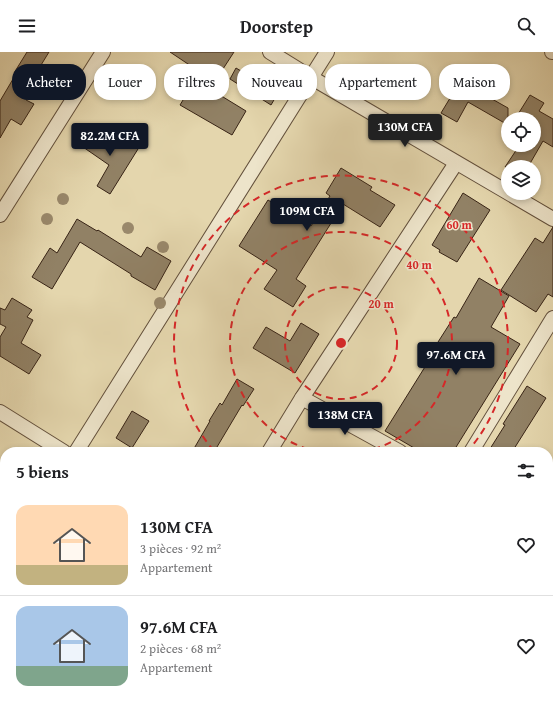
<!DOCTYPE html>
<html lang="fr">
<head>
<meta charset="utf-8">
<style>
  :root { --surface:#fff; --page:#f2f2f2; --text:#202124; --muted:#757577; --line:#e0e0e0; --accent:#111827 }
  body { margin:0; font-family:"Gentium Book Plus",serif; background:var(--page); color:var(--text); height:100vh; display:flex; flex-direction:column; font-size:15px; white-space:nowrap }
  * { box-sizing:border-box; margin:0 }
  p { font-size:13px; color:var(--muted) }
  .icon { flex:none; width:22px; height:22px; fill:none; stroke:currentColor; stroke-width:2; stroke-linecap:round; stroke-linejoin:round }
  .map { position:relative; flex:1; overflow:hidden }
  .details { position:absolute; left:0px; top:395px; width:553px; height:256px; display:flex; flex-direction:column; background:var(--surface); border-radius:16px 16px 0 0; box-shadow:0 2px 6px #0003 }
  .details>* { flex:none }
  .banner { position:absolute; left:12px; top:12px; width:529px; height:36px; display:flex; gap:8px }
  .fabs { position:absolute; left:501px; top:60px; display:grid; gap:8px }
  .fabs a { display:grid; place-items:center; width:40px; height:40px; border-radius:50%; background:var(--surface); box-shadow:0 2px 6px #0003; font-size:20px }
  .price { position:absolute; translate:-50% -34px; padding:0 9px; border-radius:4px; background:var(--accent); color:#fff; font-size:13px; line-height:26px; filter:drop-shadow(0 1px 2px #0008) }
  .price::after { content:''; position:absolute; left:50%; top:24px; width:12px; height:9px; margin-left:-6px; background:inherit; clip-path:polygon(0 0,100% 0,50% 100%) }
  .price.on { background:#222; color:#fff }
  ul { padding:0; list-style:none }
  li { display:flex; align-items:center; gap:12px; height:100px; padding:0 16px }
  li+li { border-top:1px solid var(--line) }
  li span { display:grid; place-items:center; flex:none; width:112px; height:80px; border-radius:12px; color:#555 }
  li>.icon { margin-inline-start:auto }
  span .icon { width:48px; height:48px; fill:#fffc; stroke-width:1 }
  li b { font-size:17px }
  h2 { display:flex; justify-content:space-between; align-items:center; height:48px; padding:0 16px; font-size:17px }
  .tag { padding:0 14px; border-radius:16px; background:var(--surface); box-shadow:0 2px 6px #0003; font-size:14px; line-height:36px }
  .tag.on { background:var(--accent); color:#fff }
  header { display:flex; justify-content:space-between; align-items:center; height:52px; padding:0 16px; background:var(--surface); font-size:18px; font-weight:800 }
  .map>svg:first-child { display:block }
  .building { fill:#918165; stroke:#382416 }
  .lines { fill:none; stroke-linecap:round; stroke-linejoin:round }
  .street-casing { stroke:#63503c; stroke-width:16 }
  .street { stroke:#ede4ca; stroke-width:14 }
  .tree { fill:#99886b }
  .ring { fill:none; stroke:#d62828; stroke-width:2; stroke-dasharray:7 5 }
  .centre { fill:#d62828; stroke:#ede4ca; stroke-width:2 }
  .ring-label { font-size:12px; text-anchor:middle; font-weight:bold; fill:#d62828; stroke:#ede4ca; stroke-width:3; stroke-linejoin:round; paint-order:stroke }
</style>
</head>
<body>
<header><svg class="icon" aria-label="menu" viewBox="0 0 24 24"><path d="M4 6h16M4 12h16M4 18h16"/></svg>Doorstep<svg class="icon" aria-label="search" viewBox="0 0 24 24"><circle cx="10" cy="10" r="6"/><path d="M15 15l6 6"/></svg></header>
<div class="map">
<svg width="553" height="651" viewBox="0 0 553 651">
  <rect width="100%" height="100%" fill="#e4d6ad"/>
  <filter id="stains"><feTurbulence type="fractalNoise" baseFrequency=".005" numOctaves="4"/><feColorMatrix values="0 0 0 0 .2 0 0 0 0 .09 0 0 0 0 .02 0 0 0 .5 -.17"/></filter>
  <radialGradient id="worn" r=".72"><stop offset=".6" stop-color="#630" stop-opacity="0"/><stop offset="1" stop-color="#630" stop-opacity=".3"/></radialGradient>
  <!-- building -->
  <g class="building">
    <path d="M27,0H49L27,36L31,39L26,48L34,52L21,73L11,67L0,86V49L16,22L14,21Z"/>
    <path d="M170,0H234L210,37L246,59L232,83L180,53L200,20Z"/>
    <path d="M236,16L278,41L271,53L230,27Z"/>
    <path d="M481,23L500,34L492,47L508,56V73L468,50L457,70L441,61L461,28L473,36Z"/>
    <path d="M530,43L544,51L539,59L553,67V95L543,89L528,115H505L517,97L511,93H534V67H515Z"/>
    <path d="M96,75L122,92L124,89L138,97L110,142L97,134L109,113L83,95Z"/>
    <path d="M341,116L372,135L370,138L395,153L380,175L343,152L296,227L306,234L293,255L264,237L277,218L239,194L268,148L311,174L330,144L326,141Z"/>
    <path d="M463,141L490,158L457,210L439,200L440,198L432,193Z"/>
    <path d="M77,167L97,179L98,178L141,205L147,195L171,209L155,238L131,224V222L80,190L52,237L32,225L50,196L57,201Z"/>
    <path d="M553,175V245L548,242L536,260L501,238L535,186L543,191Z"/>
    <path d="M479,226L509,244L491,275L520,292L453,400H421L385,379L433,302L431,301L454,265L456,266Z"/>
    <path d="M12,246L32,258L27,265L33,268L21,291L41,303L29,322L0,304V285L6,275L0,272V256L5,258Z"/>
    <path d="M301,271L319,282L295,321L253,296L266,275L290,289Z"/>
    <path d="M237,327L254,337L243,354L242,353L214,400H192L210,369H209L220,351L222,353Z"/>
    <path d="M527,334L546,346L512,400H488L505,373L503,372Z"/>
    <path d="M132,359L149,369L132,396L116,386Z"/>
  </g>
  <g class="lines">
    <!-- street casing -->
    <g class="street-casing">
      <g id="street">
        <path d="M270,0L312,26L553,167"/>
        <path d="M552,0H553"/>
        <path d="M0,163L103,0"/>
        <path d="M302,346L400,400"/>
        <path d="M0,360L64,400"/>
        <path d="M76,400L327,0"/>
        <path d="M269,400L302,346L456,111"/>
        <path d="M471,400L553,266"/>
        <path d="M548,462L553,443"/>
        <path d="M0,526L5,518"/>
        <path d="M0,537L5,540"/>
        <path d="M548,633L553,634"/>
        <path d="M184,646L191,651"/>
        <path d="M130,651L133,646"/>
        <path d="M363,651L364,646"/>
        <path d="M517,651L518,646"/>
      </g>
    </g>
    <!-- street -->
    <use href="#street" class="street"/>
  </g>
  <!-- trees -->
  <g class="tree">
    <circle cx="260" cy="19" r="6"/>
    <circle cx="271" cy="27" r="6"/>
    <circle cx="63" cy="147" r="6"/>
    <circle cx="47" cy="167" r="6"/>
    <circle cx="128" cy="176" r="6"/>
    <circle cx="163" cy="195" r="6"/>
    <circle cx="160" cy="251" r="6"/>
  </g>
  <!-- distance rings -->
  <g class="ring">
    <circle cx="341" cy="291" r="56"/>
    <path d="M320 400A111 111 0 1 1 362 400"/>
    <path d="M214 399A167 167 0 1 1 468 399"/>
  </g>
  <circle cx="341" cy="291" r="6" class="centre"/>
  <g class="ring-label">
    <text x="459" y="177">60 m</text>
    <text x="419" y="217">40 m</text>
    <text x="381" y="256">20 m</text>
  </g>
  <rect width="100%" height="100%" filter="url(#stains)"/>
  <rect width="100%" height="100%" fill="url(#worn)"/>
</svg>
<div class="fabs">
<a><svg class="icon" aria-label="locate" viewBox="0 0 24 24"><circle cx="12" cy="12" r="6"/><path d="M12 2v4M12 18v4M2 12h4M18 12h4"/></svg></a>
<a><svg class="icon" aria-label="layers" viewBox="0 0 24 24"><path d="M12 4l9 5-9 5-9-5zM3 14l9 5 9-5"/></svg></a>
</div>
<b class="price on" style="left:405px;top:96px">130M CFA</b>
<b class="price" style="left:110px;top:105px">82.2M CFA</b>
<b class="price" style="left:307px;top:180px">109M CFA</b>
<b class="price" style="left:456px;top:324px">97.6M CFA</b>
<b class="price" style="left:345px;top:384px">138M CFA</b>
<div class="banner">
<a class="tag on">Acheter</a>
<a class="tag">Louer</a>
<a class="tag">Filtres</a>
<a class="tag">Nouveau</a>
<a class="tag">Appartement</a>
<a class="tag">Maison</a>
</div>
<section class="details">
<h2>5 biens<svg class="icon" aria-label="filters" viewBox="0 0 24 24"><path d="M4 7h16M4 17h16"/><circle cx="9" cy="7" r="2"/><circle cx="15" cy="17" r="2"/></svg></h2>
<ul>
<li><span style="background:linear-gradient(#ffd9b3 75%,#c2b280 0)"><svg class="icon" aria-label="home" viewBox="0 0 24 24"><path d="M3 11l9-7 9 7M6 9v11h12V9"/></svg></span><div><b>130M CFA</b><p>3 pièces · 92 m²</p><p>Appartement</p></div><svg class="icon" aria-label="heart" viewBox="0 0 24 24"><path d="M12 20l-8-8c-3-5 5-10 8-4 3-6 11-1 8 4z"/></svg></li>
<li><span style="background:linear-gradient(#a9c7e8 75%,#7fa58c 0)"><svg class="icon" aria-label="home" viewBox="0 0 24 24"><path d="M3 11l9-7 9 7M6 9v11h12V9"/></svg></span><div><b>97.6M CFA</b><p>2 pièces · 68 m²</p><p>Appartement</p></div><svg class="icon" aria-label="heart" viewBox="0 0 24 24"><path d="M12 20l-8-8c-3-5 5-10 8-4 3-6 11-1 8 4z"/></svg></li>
</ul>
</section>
</div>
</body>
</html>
